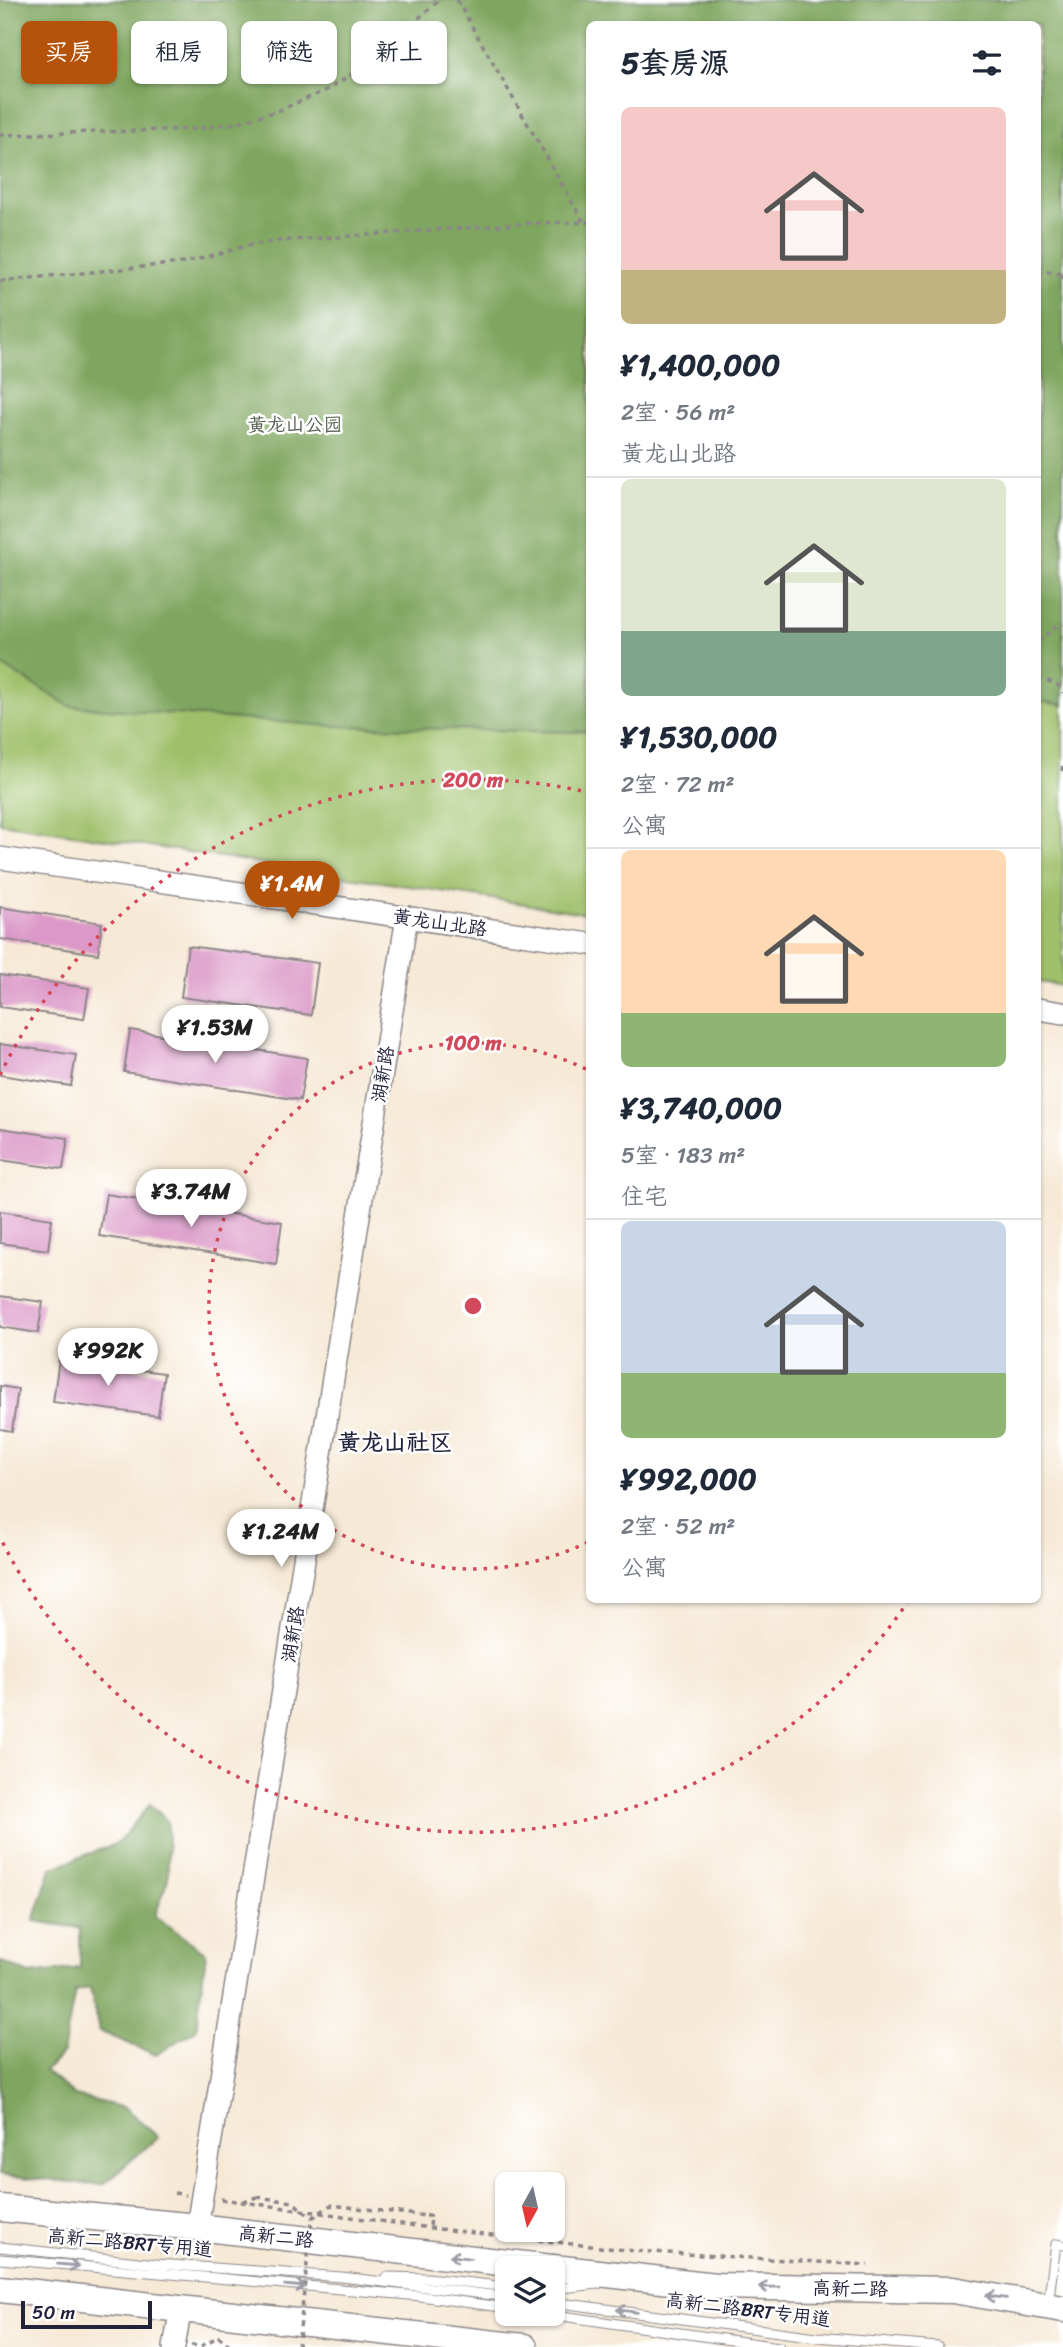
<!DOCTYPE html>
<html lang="zh">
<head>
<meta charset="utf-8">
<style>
  :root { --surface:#fff; --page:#f2f2f3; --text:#1f2937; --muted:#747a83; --line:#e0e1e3; --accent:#b45309 }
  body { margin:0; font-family:Sriracha,"LXGW WenKai TC",sans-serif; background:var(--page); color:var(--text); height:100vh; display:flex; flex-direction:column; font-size:26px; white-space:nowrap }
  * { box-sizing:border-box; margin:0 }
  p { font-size:23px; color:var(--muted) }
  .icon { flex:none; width:38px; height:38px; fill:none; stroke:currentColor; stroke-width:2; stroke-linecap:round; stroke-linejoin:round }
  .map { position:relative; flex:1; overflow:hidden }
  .side { position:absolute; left:586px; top:21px; width:455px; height:1582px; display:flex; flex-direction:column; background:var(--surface); border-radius:10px; box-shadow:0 2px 5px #0004 }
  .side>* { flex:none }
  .banner { position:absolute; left:21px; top:21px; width:460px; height:63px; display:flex; gap:14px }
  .needle { width:46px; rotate:188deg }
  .buttons { position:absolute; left:495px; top:2172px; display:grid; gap:14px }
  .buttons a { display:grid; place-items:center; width:70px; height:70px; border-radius:10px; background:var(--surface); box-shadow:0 2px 5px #0004; font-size:35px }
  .scale { position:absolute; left:21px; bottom:18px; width:131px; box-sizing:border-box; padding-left:7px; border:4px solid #22223b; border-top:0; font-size:19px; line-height:24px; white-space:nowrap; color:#22223b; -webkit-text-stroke:5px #fff; paint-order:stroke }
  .price { position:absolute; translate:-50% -60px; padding:0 16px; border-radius:24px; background:#fff; color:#222; font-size:23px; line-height:46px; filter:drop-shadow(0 2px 4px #0008) }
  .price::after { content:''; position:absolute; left:50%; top:42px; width:21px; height:16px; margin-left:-10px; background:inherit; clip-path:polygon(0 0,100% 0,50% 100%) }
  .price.active { background:var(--accent); color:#fff }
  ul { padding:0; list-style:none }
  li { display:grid; align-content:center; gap:14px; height:371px; padding:0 35px }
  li+li { border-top:2px solid var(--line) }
  li span { display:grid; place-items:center; height:217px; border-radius:10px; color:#555 }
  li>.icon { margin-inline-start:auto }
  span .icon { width:126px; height:126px; fill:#fffc; stroke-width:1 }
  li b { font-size:30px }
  h2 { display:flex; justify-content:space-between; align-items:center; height:84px; padding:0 35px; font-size:30px }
  .tag { padding:0 24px; border-radius:10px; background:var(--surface); box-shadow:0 2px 5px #0004; font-size:24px; line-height:63px }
  .tag.active { background:var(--accent); color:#fff }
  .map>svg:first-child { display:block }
  .green { fill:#9fc06a; stroke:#607152; stroke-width:2 }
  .forest { fill:#7fa65e; stroke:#50644c; stroke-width:2 }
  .building { fill:#db98c8 }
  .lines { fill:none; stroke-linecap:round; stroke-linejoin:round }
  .service-casing { stroke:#8c8688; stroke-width:11 }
  .tertiary-casing { stroke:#8c8688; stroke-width:24 }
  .primary-casing { stroke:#8c8688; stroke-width:29 }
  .path { stroke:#8c8688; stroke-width:3.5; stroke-dasharray:5 5; stroke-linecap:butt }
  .service { stroke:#fff; stroke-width:9 }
  .tertiary { stroke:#fff; stroke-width:21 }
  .primary { stroke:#fff; stroke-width:26 }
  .path-bridge { stroke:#8c8688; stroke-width:3.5; stroke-dasharray:5 5; stroke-linecap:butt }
  .oneway { stroke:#9c9ca7 }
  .ring { fill:none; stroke:#d1495b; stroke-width:3.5; stroke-dasharray:3.5 7 }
  .labels { text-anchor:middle; stroke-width:5; stroke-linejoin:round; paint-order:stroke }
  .park-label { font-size:19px; fill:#54614e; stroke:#fff }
  .street-label { font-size:19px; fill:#22223b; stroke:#fff }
  .quarter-label { font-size:23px; font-weight:bold; fill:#22223b; stroke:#fff }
  .centre { fill:#d1495b; stroke:#fff; stroke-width:3.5 }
  .ring-label { font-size:21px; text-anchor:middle; font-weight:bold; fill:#d1495b; stroke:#fff; stroke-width:5; stroke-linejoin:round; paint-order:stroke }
</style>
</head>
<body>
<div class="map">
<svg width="1063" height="2347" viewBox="0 0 1063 2347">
  <rect width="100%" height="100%" fill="#fff"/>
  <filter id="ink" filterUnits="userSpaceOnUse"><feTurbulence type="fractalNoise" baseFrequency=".0143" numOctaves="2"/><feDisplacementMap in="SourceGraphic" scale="14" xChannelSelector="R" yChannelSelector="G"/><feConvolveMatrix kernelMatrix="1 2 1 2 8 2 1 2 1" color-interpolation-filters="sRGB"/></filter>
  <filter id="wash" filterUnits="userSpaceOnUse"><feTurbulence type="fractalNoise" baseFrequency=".00686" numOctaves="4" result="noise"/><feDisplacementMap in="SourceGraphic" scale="28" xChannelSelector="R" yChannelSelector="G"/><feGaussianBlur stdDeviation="1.57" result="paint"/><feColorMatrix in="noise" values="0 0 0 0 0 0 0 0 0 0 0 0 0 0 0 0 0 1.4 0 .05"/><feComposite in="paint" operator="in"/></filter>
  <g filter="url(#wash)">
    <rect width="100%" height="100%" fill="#f6e9d5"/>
    <!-- green -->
    <path class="green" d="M0,0H1063V986L1038,982V24H590V914L0,823Z"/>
    <!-- forest -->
    <g class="forest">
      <path d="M0,0H1063V705L1038,701V24H590V731L566,732L331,726L69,706L0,664Z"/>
      <path d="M150,1804L168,1822V1879L155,1916L206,1953L196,2030L156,2055L99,2031L90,1988L75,1991L63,2053L45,2071L75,2096L125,2108L158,2137L103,2185L0,2175V1961L30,1974L80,1968V1928L34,1921L51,1868L118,1843Z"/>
    </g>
    <g id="blocks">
      <!-- building -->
      <g class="building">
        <path d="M0,907L102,923L98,954L0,939Z"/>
        <path d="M188,946L318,963L311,1015L181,997Z"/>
        <path d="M0,975L89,988L84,1019L0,1007Z"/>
        <path d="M130,1030L307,1058L300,1100L124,1072Z"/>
        <path d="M0,1044L76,1055L71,1086L0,1075Z"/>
        <path d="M0,1128L68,1138L63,1169L0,1160Z"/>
        <path d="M106,1194L282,1222L276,1264L99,1236Z"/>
        <path d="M0,1211L52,1219L48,1250L0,1243Z"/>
        <path d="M0,1296L43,1302L38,1333L0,1327Z"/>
        <path d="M59,1359L164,1373L158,1416L53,1402Z"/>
        <path d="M0,1386L18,1389L12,1431L0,1429Z"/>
      </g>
    </g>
  </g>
  <g filter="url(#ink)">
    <use href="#blocks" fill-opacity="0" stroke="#8c8688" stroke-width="2"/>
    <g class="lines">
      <!-- service casing -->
      <g class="service-casing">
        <g id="service">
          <path d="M0,2247L157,2264L342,2277L508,2297"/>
          <path d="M0,2259L420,2296L508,2308"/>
          <path d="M387,2277L427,2278L508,2287"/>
          <path d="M553,2289L598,2284"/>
          <path d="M553,2302L817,2337L938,2347"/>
          <path d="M1048,2304L1056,2244L1063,2245"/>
          <path d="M548,2314L779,2347"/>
        </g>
      </g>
      <!-- tertiary casing -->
      <g class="tertiary-casing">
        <g id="tertiary">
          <path d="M0,858L590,944"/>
          <path d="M1038,1009L1063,1013"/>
          <path d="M197,2227L407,917"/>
          <path d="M174,2347L181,2308"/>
        </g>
      </g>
      <!-- primary casing -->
      <g class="primary-casing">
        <g id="primary">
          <path d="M0,2208L197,2227L552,2268"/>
          <path d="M553,2268L716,2286L953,2290L1063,2309"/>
          <path d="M0,2289L524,2347"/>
        </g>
      </g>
      <!-- path -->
      <g class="path">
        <path d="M457,0L583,221"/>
        <path d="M0,135L194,129L236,123L280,110L329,89L367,64L439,0"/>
        <path d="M1038,267L1044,271L1063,274"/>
        <path d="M1062,274L1063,281"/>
        <path d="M0,281L183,263L250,245L280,241L534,223L590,222"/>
        <path d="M1038,642L1055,627L1063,624"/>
        <path d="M1038,676L1059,686L1063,693"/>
        <path d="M1062,771L1063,762"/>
        <path d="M174,2193L186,2195"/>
        <path d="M221,2199L430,2228L635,2251L868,2265"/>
        <path d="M243,2201L257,2197"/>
        <path d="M426,2216H431L430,2228"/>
        <path d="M218,2336L232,2347"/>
        <path d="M191,2345L201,2346L219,2336"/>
        <path d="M297,2347H298"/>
      </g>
      <!-- service -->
      <use href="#service" class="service"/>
      <!-- tertiary -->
      <use href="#tertiary" class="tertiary"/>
      <!-- primary -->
      <use href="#primary" class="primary"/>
      <!-- path-bridge -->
      <g class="path-bridge">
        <path d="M257,2197L293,2202L312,2218"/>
        <path d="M298,2347L312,2218L331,2205L426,2216"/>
      </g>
    </g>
    <!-- one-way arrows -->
    <defs><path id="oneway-shaft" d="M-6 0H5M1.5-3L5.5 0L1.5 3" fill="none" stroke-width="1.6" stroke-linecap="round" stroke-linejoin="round" transform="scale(1.75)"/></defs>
    <g class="oneway">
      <use href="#oneway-shaft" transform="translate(460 2257) rotate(-173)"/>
      <use href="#oneway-shaft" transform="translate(68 2265) rotate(5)"/>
      <use href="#oneway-shaft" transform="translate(295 2286) rotate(5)"/>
      <use href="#oneway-shaft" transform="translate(769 2287) rotate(-179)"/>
      <use href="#oneway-shaft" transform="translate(996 2297) rotate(-172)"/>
      <use href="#oneway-shaft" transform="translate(627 2311) rotate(-173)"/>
    </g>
  </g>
  <!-- distance rings -->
  <g class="ring">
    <path d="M588 1542A263 263 0 1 1 588 1070"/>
    <path d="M909 1600A526 526 0 0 1 0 1537M0 1075A526 526 0 0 1 587 792"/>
  </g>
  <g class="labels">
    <!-- park labels -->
    <g class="park-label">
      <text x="295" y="431">黄龙山公园</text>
    </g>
    <!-- street labels -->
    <g class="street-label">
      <text transform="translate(440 922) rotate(8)" y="7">黄龙山北路</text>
      <text transform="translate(382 1074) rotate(-81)" y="7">湖新路</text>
      <text transform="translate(292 1634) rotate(-81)" y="7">湖新路</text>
      <text transform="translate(276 2236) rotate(6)" y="7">高新二路</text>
      <text transform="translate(130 2242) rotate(5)" y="7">高新二路BRT专用道</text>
      <text transform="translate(850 2288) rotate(1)" y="7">高新二路</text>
      <text transform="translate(748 2309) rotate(7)" y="7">高新二路BRT专用道</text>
    </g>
    <!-- quarter labels -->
    <g class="quarter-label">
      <text x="395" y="1450">黄龙山社区</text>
    </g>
  </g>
  <circle cx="473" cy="1306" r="10" class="centre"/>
  <g class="ring-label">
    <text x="473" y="787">200 m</text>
    <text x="473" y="1050">100 m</text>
  </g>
</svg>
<div class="buttons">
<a><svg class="needle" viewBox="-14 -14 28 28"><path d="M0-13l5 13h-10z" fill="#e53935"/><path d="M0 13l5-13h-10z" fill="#747a83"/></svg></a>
<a><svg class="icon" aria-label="layers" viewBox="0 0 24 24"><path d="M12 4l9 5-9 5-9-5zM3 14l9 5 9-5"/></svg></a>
</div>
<div class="scale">50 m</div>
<b class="price active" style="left:292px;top:921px">¥1.4M</b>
<b class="price" style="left:215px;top:1065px">¥1.53M</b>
<b class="price" style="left:191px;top:1229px">¥3.74M</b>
<b class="price" style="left:108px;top:1388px">¥992K</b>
<b class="price" style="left:281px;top:1569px">¥1.24M</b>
<div class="banner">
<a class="tag active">买房</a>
<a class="tag">租房</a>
<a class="tag">筛选</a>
<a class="tag">新上</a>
</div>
<section class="side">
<h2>5套房源<svg class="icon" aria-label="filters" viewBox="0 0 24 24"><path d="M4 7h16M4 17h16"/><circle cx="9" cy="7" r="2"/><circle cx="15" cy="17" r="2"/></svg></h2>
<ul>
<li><span style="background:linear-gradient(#f6c9c9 75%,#c2b280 0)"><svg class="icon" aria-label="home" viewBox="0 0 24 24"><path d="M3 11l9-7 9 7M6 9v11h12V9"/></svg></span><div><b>¥1,400,000</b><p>2室 · 56 m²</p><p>黄龙山北路</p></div></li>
<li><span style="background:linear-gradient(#dfe7d0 70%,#7fa58c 0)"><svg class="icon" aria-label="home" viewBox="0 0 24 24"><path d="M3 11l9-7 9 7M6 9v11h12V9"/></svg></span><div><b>¥1,530,000</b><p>2室 · 72 m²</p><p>公寓</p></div></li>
<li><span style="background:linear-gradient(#ffd9b3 75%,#8fb573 0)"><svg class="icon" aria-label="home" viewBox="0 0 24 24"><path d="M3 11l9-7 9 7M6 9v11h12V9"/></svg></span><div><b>¥3,740,000</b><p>5室 · 183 m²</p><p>住宅</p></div></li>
<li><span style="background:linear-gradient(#c9d6e8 70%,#8fb573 0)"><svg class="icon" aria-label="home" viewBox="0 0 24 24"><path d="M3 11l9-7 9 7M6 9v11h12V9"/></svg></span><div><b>¥992,000</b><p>2室 · 52 m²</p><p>公寓</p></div></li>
</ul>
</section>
</div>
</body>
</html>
